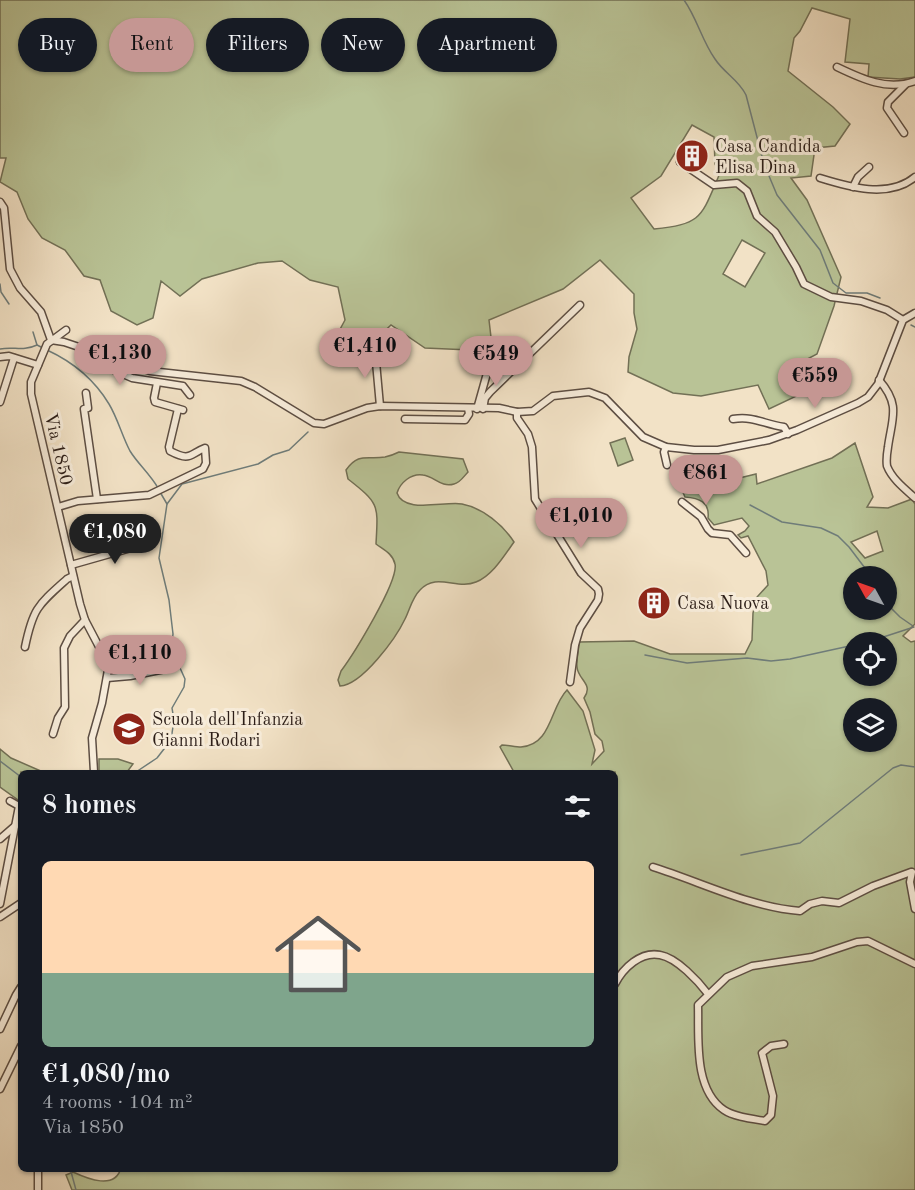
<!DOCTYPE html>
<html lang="en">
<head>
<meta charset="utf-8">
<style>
  :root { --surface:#171b24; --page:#242831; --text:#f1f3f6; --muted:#9ea1a6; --accent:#c59692 }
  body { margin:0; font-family:"Old Standard TT",serif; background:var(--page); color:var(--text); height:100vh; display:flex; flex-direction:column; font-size:22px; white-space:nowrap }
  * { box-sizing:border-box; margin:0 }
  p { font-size:20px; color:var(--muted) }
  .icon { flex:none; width:33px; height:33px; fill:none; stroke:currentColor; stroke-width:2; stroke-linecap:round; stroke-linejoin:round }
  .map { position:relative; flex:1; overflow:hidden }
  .panel { position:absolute; left:18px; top:770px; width:600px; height:402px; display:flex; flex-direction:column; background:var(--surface); border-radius:9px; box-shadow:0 2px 4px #0004 }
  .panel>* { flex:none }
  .banner { position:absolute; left:18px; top:18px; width:600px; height:54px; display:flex; gap:12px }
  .needle { width:39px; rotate:310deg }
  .tools { position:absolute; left:843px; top:566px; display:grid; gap:12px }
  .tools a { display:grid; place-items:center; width:54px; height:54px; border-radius:50%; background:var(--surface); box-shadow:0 2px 4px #0004; font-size:30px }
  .price { position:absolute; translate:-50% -51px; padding:0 14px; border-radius:21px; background:var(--accent); color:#111; font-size:20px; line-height:39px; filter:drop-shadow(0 2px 3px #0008) }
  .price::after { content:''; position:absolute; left:50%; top:36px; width:18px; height:14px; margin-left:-9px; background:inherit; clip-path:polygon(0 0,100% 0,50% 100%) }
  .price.on { background:#222; color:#fff }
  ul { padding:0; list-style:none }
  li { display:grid; align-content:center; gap:12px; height:318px; padding:0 24px }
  li span { display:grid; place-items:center; height:186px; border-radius:9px; color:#555 }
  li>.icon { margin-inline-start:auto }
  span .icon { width:108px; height:108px; fill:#fffc; stroke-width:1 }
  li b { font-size:26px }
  h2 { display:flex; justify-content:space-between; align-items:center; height:72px; padding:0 24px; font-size:26px }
  .tag { padding:0 21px; border-radius:27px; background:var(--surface); box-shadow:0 2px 4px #0004; font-size:21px; line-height:54px }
  .tag.on { background:var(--accent); color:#111 }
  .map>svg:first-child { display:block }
  .green { fill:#b9c396; stroke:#727056; stroke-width:1.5; fill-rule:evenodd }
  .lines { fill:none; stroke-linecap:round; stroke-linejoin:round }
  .stream { stroke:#6f7c79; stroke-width:1.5 }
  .minor-casing { stroke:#5d4e43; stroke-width:9 }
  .minor { stroke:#f7ecda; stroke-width:6 }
  .labels { text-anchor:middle; stroke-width:6; stroke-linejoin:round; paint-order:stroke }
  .poi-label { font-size:18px; fill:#2b1d17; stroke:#f7ecda; text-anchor:start }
  .street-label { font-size:18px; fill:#2b1d17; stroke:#f7ecda }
</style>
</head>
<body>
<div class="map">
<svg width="915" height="1190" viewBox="0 0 915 1190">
  <rect width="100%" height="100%" fill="#f2e2c6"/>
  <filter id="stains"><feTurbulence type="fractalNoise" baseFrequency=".00333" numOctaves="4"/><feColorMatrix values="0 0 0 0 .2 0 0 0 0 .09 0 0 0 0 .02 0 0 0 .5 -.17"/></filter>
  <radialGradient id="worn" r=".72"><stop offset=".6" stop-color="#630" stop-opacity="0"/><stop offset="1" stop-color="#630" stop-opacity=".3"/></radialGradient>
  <!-- green -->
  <g class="green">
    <path d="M0,0H915V77L900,79L868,77L869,64L845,62L850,19L812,8L800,31L794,38L788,71L833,107L850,124L835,146L815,148L811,176L791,178L807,200L841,277L834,306L817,354L794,366L805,392L769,409L758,385L701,396L673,393L628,372L629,357L637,329L634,313V294L600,260L563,289L489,320L492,346L470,350L425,348L391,325L370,345L331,346L345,320L338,287L310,280L282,261L258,263L202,279L180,296L161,281L153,318L137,325L111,311L100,280L84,276L65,250L42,238L28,219L17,192L0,182L6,158H0ZM692,125L714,137L715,164L720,173C701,217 703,224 654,229L631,198L661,176ZM742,240L765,253L745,287L723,274Z"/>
    <path d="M625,438L633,460L618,466L610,443Z"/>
    <path d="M855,443L873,497L867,507L888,508L912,499L915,504V624L903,636L911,642L915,641V1190H72L66,1175L73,1172C88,1179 115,1190 121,1168H615V772H514L500,747L502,745C508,745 515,747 521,747C552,745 550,707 567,690L583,711L595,750L592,764L604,751L602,741L595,734L590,712L584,698C594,684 578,680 577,667C576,659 579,650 579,642L634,641L670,654H745L752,640L753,613L757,597L768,585L766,571L748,536L741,538L738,535L745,531L749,526L742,518L714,525L708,518C710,502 699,498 685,497L672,466L703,479L719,483L756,474L757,484L832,458ZM877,531L883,551L865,558L851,542ZM854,576H886V609H854ZM854,642H886V675H854ZM854,708H886V741H854Z"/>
    <path d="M399,452L463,459L468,472C464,476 460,483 454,484C441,488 434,476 423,475C411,473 400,483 397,493C404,514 444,501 462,504C483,508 503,525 514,542C504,556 492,576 476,582C457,590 436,572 420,590C412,598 410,609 405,619C396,638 362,685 340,686L338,680L341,671C353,655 399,581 395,564C393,554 384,550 376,544C378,505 380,504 348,479L346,470C359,452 367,460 385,457C390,456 395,454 399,452Z"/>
    <path d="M0,749L11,758L43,772H21V802L0,787Z"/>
    <path d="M99,759H118L133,764L127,772H99Z"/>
  </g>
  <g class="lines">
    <!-- stream -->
    <g class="stream">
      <path d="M684,0C697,18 702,41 715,59C724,73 739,80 746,95L764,164L777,195L820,250L833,283L846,293H867L880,298"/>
      <path d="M0,284L1,292L9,304"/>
      <path d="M911,325L915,327"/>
      <path d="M33,332L37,345L43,348"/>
      <path d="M0,349C14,346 22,352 37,345"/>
      <path d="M47,350C73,362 94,379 109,404C118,419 122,436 130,451C138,464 150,474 158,488"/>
      <path d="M167,504L182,484L258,464L273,455L289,450L308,432"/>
      <path d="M750,505L782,522L821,528L838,536L849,547L871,576"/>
      <path d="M886,603L900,617L913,626"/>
      <path d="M868,642L914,627"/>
      <path d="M645,655L687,663L747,658L771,661L790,659L854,645"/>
      <path d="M0,761L21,777"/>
      <path d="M136,772L157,758L171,740L174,720L172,708L184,687L185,679L176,659L172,642L173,634L169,600L159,558L167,504L160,492"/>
      <path d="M741,855L800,843L893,768L901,765L915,767"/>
      <path d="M70,1168L76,1190"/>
    </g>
    <!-- minor casing -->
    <g class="minor-casing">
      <g id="minor">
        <path d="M837,67C862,79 887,91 915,81"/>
        <path d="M904,133L887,108L888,102L905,85"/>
        <path d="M680,162L714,185L737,183L747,191L757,216L775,232L796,267L804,284L831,297L861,301L887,310L903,320"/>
        <path d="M820,178C849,187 889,199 915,177"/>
        <path d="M853,187L858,177L869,167"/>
        <path d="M0,202L4,208L10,269L20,288L41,312L51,340"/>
        <path d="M66,330L47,344L31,382V394L80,604L85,620L107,662L108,670L102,703L92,738L94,772"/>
        <path d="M51,340L64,342L150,371L241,381L255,387L314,423L324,424L367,408L380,406L499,408L517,412L533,411L553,396L589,392L605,398L643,437L666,447L694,450H718L769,440L797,430L858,403L868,397L878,384L903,320L915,313"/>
        <path d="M88,351L87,356L91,360L132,378L183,386L190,395"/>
        <path d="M375,351L380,406"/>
        <path d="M0,357L9,356L38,365"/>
        <path d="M879,380C901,405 892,418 888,447C887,453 886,460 887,466C892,479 905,489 915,498"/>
        <path d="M157,383L154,398L155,402L183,410"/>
        <path d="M86,393L88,408L84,409L97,499"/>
        <path d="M0,402L14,358"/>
        <path d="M477,409L491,359"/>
        <path d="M483,409L485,398L490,392L580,305"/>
        <path d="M517,412V418L528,434L532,447L535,499L581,573L598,589L599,594L598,600L580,628L575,645L570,682"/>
        <path d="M405,419L465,420L469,414L468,408"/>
        <path d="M733,419C755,416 763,424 784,427L788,434"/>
        <path d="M666,447L664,452L667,465"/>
        <path d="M682,502L701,517L708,529L712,533L730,535L746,553"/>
        <path d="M58,507L78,501L149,495L203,469L206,463L205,448C189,454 191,462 170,451L169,447L178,409"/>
        <path d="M71,565L152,542"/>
        <path d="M25,647C33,608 38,605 67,579L73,576"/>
        <path d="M107,678L130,676L170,668"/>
        <path d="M53,734L58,718L65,707L64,648L70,636L85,620"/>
        <path d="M0,839L15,826"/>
        <path d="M653,867C701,882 750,907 800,911L810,904L822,901L839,903L873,886L911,872"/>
        <path d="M912,872L910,882L915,909"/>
        <path d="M0,904L19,806L10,801"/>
        <path d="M0,917L21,903"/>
        <path d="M615,984C623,968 641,951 660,955C677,958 698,981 708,994"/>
        <path d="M0,1029L16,995L21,987"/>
        <path d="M784,1044L771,1046L762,1053L773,1096L771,1115L765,1121C753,1119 734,1117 724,1110C693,1089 699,1037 698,1005L727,977L752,966L812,957L857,942L868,941L915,964"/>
        <path d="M0,1089L21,1046"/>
        <path d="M38,1190V1168"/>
      </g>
    </g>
    <!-- minor -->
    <use href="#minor" class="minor"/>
  </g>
  <!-- icons -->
  <defs>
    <g id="building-disc" transform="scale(1.725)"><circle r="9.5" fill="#8f2418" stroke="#f7ecda"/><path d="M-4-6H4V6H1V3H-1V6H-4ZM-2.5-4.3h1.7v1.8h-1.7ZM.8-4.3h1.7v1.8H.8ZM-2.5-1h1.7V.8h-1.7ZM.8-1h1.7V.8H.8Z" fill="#fff"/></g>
    <g id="school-disc" transform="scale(1.725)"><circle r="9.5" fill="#8f2418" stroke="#f7ecda"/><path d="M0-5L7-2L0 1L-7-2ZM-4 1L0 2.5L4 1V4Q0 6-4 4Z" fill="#fff"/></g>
  </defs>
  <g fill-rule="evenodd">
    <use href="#building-disc" x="692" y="156"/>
    <use href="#building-disc" x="654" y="603"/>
    <use href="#school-disc" x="129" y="729"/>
  </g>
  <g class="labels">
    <!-- poi labels -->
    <g class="poi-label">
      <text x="715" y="152">Casa Candida<tspan x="715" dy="21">Elisa Dina</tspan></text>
      <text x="677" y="609">Casa Nuova</text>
      <text x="152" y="725">Scuola dell'Infanzia<tspan x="152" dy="21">Gianni Rodari</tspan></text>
    </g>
    <!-- street labels -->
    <g class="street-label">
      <text transform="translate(59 449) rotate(77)" y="6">Via 1850</text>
    </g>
  </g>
  <rect width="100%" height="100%" filter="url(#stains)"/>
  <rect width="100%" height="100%" fill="url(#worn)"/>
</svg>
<div class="tools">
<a><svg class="needle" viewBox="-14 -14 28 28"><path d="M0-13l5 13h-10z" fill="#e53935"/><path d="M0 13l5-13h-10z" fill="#9ea1a6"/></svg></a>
<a><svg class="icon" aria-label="locate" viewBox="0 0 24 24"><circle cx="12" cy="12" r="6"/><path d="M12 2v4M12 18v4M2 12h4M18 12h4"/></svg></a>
<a><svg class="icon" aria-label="layers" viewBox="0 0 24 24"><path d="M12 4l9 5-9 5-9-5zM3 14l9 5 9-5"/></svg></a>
</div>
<b class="price" style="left:365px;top:379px">€1,410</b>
<b class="price" style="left:120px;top:386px">€1,130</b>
<b class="price" style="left:496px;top:387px">€549</b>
<b class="price" style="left:815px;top:409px">€559</b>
<b class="price" style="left:706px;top:506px">€861</b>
<b class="price" style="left:581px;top:549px">€1,010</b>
<b class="price on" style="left:115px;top:565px">€1,080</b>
<b class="price" style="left:140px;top:686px">€1,110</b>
<div class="banner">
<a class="tag">Buy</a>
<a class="tag on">Rent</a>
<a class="tag">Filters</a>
<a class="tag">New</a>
<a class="tag">Apartment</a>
</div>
<section class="panel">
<h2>8 homes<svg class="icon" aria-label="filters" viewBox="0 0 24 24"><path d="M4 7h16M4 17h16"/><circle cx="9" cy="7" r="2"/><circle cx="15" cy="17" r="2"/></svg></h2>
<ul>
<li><span style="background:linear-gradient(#ffd9b3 60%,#7fa58c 0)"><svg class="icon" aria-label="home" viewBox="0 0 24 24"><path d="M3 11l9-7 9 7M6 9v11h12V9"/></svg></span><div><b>€1,080/mo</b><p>4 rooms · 104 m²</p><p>Via 1850</p></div></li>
</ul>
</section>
</div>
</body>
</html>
